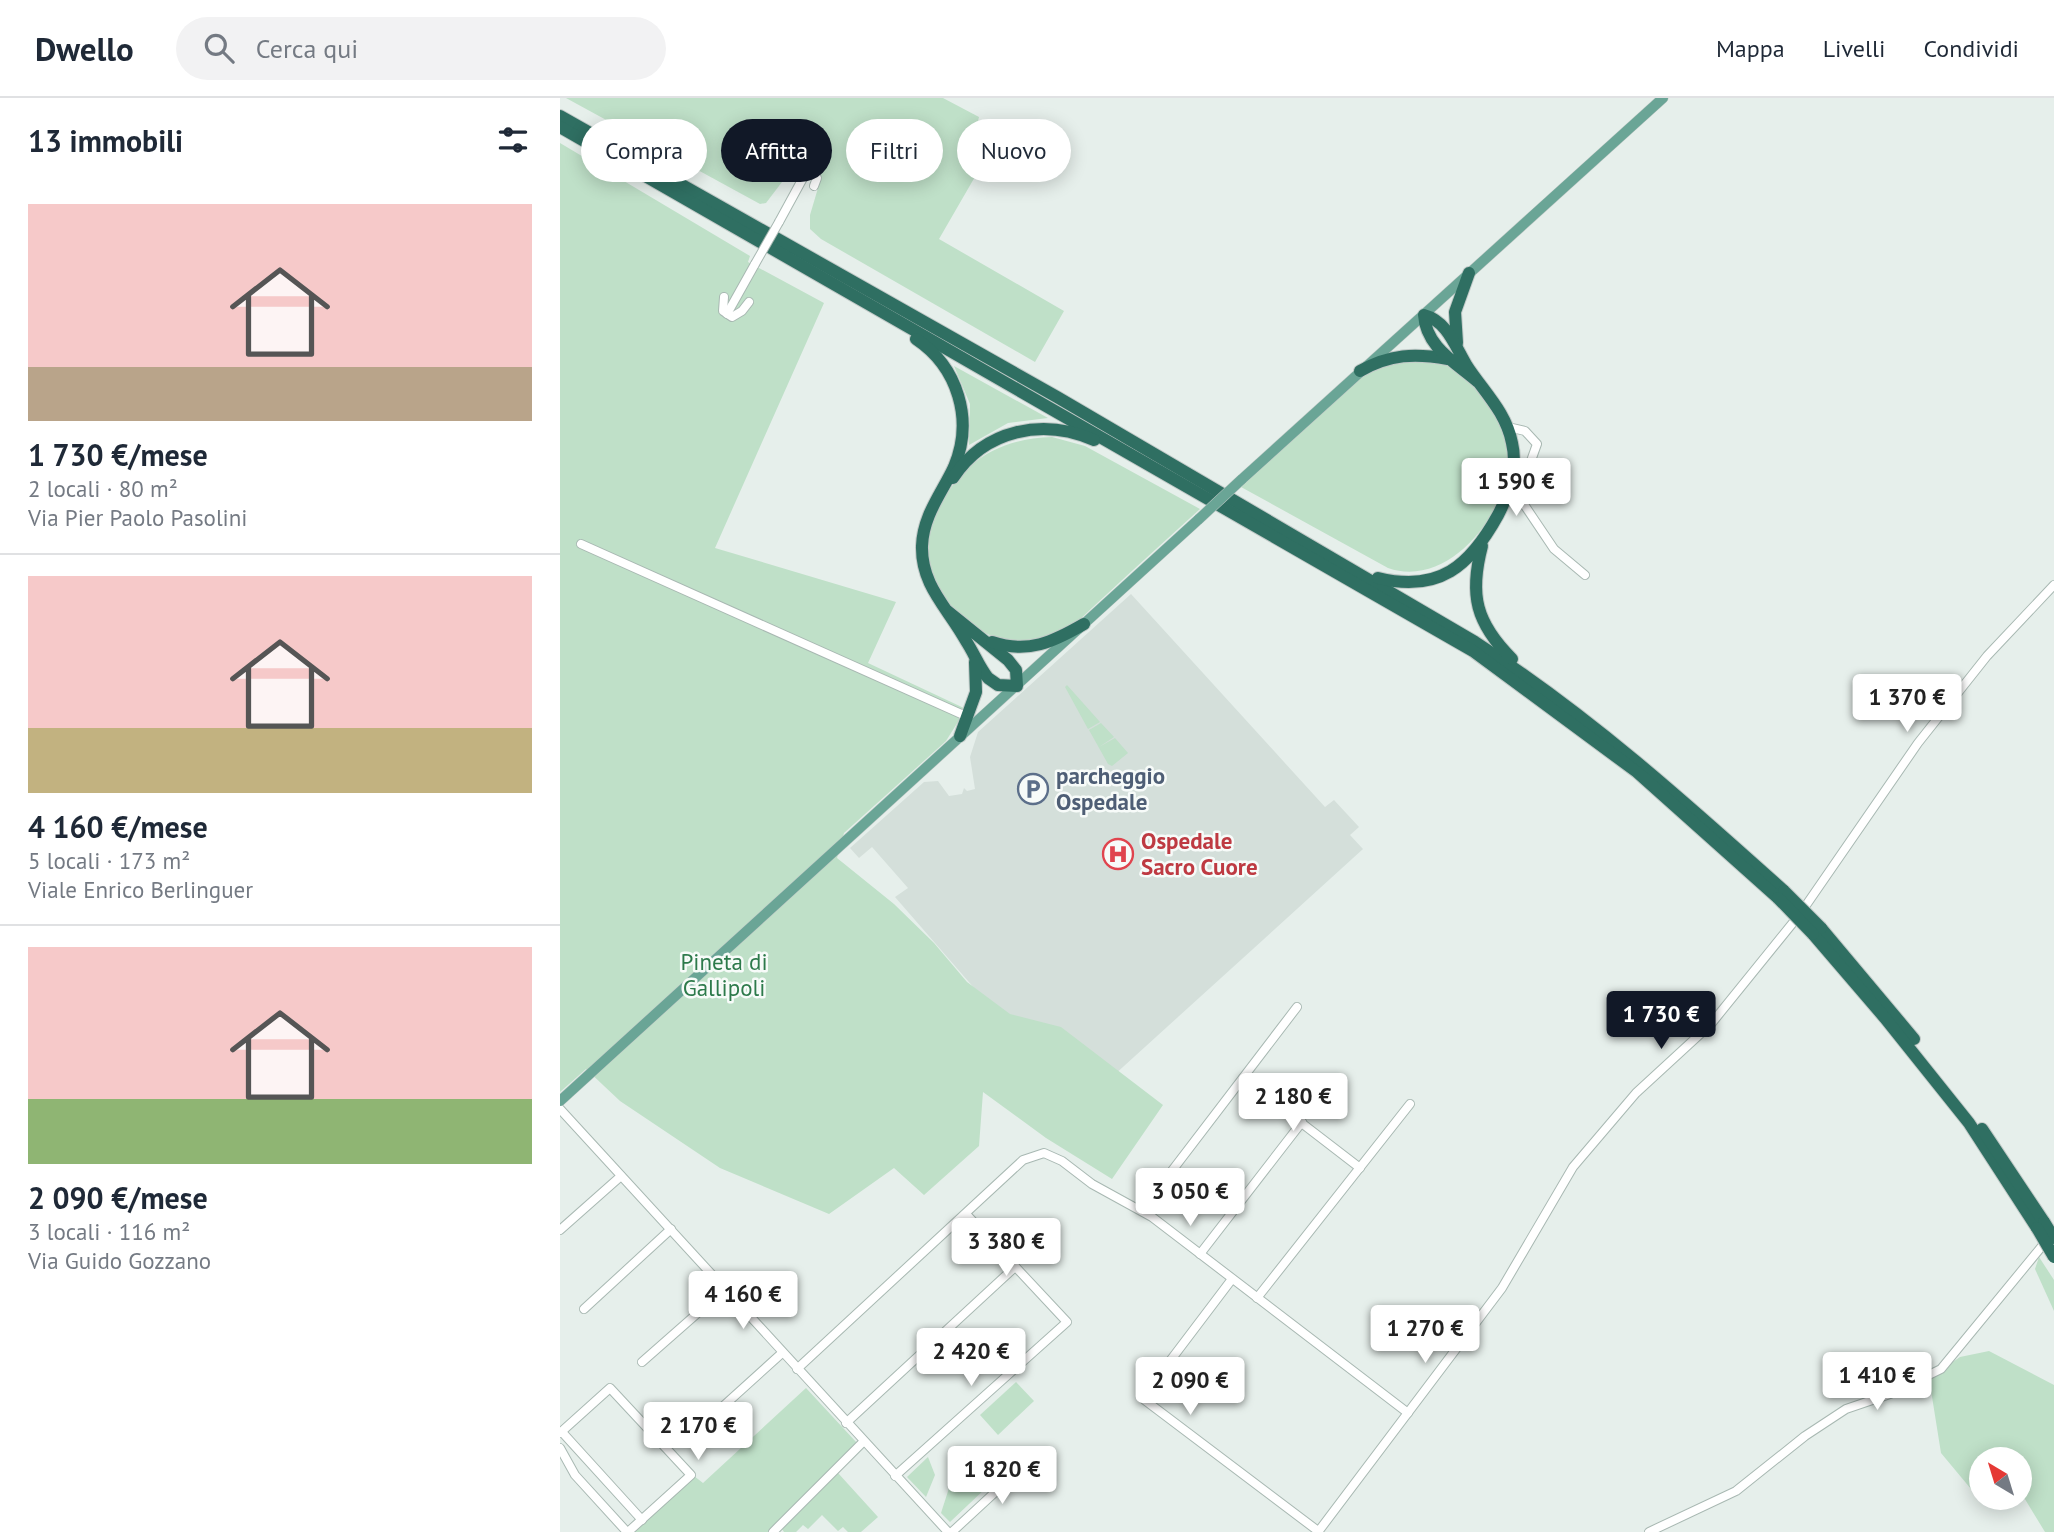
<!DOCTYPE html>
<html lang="it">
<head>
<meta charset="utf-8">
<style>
  :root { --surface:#fff; --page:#f2f2f3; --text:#1f2937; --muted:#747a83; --line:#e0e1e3; --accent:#111827 }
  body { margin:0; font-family:"PT Sans",sans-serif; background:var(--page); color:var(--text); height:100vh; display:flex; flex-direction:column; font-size:26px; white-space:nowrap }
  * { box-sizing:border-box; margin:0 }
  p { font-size:23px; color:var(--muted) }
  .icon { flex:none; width:38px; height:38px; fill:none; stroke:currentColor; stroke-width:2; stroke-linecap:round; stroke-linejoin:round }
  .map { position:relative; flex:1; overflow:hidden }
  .panel { display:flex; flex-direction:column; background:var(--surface); width:560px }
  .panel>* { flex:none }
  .hud { position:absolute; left:21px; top:21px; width:665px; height:63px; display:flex; gap:14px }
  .needle { width:46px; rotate:322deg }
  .controls { position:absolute; left:1409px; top:1349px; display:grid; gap:14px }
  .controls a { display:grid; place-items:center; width:63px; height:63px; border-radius:50%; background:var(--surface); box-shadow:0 4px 18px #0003; font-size:35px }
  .price { position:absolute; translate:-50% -60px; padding:0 16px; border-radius:7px; background:#fff; color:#222; font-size:23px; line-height:46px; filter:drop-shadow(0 2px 4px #0008) }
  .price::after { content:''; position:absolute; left:50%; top:42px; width:21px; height:16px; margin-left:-10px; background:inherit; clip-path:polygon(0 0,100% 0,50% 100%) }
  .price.on { background:var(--accent); color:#fff }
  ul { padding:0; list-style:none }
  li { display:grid; align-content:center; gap:14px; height:371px; padding:0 28px }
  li+li { border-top:2px solid var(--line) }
  li span { display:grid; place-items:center; height:217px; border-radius:0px; color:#555 }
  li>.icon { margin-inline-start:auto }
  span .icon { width:126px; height:126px; fill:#fffc; stroke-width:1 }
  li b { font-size:30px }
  h2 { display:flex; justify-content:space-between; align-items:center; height:84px; padding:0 28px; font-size:30px }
  .tag { padding:0 24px; border-radius:32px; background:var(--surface); box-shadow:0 4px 18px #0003; font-size:24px; line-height:63px }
  .tag.on { background:var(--accent); color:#fff }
  header { display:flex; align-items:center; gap:42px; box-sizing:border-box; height:98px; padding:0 35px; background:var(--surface); border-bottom:2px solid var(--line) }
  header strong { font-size:33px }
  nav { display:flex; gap:38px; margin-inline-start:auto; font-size:24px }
  .search { width:490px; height:63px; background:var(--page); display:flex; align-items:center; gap:18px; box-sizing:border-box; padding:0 24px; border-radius:38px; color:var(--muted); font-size:26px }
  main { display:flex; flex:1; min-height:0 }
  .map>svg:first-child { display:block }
  .built { fill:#d4dfda }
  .green { fill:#bfe0c8 }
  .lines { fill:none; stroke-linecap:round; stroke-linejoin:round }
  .minor-casing { stroke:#a8b8b2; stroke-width:10 }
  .major-casing { stroke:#c2cac8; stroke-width:11 }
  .highway-casing { stroke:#c2cac8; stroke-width:14 }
  .minor { stroke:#fff; stroke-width:8 }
  .major { stroke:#6aa596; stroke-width:10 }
  .highway { stroke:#2f6f62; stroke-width:12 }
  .minor-bridge-casing { stroke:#a8b8b2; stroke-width:10; stroke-linecap:butt }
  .major-bridge-casing { stroke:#c2cac8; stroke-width:11; stroke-linecap:butt }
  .highway-bridge-casing { stroke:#c2cac8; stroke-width:14; stroke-linecap:butt }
  .minor-bridge { stroke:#fff; stroke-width:8 }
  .major-bridge { stroke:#6aa596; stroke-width:10 }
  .highway-bridge { stroke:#2f6f62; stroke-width:12 }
  .labels { text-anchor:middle; stroke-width:5; stroke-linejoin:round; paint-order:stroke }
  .service-label { font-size:23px; font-weight:bold; fill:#4e5e75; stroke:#f7fbf9; text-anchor:start }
  .health-label { font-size:23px; font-weight:bold; fill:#be3a42; stroke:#f7fbf9; text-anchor:start }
  .park-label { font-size:23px; fill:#2d7a4b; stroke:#f7fbf9 }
</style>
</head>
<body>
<header>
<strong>Dwello</strong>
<div class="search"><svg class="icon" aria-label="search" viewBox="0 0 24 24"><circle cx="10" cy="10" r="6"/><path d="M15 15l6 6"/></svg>Cerca qui</div>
<nav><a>Mappa</a><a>Livelli</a><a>Condividi</a></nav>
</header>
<main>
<section class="panel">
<h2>13 immobili<svg class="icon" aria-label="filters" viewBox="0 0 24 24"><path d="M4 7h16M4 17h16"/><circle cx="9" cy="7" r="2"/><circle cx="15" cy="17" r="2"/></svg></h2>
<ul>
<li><span style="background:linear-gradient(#f6c9c9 75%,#b9a48a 0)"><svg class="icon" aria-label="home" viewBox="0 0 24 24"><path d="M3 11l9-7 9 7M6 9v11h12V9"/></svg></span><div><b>1 730 €/mese</b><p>2 locali · 80 m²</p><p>Via Pier Paolo Pasolini</p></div></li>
<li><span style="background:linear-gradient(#f6c9c9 70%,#c2b280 0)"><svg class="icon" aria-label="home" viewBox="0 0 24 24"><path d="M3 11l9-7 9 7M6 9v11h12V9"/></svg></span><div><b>4 160 €/mese</b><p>5 locali · 173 m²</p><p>Viale Enrico Berlinguer</p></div></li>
<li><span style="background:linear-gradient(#f6c9c9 70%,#8fb573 0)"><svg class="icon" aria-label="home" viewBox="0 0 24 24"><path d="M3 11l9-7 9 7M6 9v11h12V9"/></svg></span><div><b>2 090 €/mese</b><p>3 locali · 116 m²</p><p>Via Guido Gozzano</p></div></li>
</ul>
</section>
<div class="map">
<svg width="1494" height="1434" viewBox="0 0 1494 1434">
  <rect width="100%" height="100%" fill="#e6efeb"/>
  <!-- built -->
  <path class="built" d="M571,496L765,709L774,702L799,729L790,737L803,751L520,1008L495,983L335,799L348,790L312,749L299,760L290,750L364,684L378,683L389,698L402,696L404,690L407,693L415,691L410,659L418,634Z"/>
  <!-- green -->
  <g class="green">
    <path d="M6,0H383L419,19L414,39L430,48L427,58L379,141L504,213L475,264L261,141L250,131V117L261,80L253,65L238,63L206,105L200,106Z"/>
    <path d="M0,45L190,158L188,164L264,205L155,450L336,504L308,565L406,611L386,643L284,735L277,760L334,806L374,845L407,884L450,916L501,929L603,1007L552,1081L486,1040L423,994L419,1048L364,1097L334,1070L269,1116L160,1070L60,1003L26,971L0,994Z"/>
    <path d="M846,259C859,261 877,261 888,267C904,275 917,290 927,304C939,322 949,341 948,364C946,417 888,491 828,470L681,389L803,277Z"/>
    <path d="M394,268L488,320L448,325L409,347L410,306Z"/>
    <path d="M492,339L525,348L640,411C609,439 577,468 546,497C532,509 518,526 501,534C448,560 382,527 369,468C365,451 369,433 376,417C399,365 436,341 492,339Z"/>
    <path d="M507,587L540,624L528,631L505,589Z"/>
    <path d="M541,625L554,639L539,649L555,640L568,655L552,668L548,666L529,632Z"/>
    <path d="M1479,1159L1494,1182V1213L1475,1171Z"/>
    <path d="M1429,1253L1494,1287V1434H1485L1460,1393V1362H1421V1400H1424L1421,1403L1381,1355L1369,1280L1400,1259Z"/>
    <path d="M456,1284L474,1303L438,1337L420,1317Z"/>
    <path d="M246,1290L297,1345L208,1434H72L134,1378L143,1385Z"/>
    <path d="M368,1359L375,1377L366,1399L347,1379Z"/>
    <path d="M278,1375L318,1419L301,1434H288L283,1429L278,1433L262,1417L248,1431L243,1427L236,1434H224L222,1431Z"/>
    <path d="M425,1386L427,1389L390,1424L381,1415L390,1387L408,1393Z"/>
  </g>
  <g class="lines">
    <!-- minor casing -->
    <g class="minor-casing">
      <g id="minor">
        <path d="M230,78L239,68L249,69L257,80L254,88"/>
        <path d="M219,124L249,69"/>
        <path d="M164,199L163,213L172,219L182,213L189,204"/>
        <path d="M167,216L195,166"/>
        <path d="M948,329L965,333L977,346L963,385L961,402L994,451L1025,477"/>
        <path d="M21,446L408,619"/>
        <path d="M683,980L800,1070"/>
        <path d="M0,1011L388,1434"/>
        <path d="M582,1112L737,909"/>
        <path d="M0,1132L61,1078"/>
        <path d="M640,1156L742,1024"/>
        <path d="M672,1181L582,1300L758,1433"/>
        <path d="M697,1200L850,1006"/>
        <path d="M24,1211L111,1131"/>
        <path d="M82,1264L165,1191"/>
        <path d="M237,1271L463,1062L484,1055L502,1063L532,1086L592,1119L848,1315"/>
        <path d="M286,1325L455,1169"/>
        <path d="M138,1331L222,1255"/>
        <path d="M2,1334L82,1422"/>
        <path d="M0,1335L50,1290L131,1377L68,1434"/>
        <path d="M0,1350L15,1377L67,1434"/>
        <path d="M335,1378L507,1224L406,1116"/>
        <path d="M213,1434L303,1344"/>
        <path d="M392,1434L472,1360"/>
        <path d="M758,1434L942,1190L1013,1069L1076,995L1151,926L1240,816L1358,645L1427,558L1494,487"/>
        <path d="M1089,1434L1176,1393L1245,1338L1286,1311L1330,1296L1381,1271L1487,1142"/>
      </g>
    </g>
    <!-- major casing -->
    <g class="major-casing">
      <g id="major">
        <path d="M681,382L1103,0"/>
        <path d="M0,1003L639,421"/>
      </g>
    </g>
    <!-- highway casing -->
    <g class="highway-casing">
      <g id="highway">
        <path d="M0,18L497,299L915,544C1027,616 1125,704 1224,793"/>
        <path d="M0,29L913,553L1077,674L1218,800"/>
        <path d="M356,241C398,269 414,322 394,369C382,395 363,417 362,448C361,488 388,510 406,543C414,555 419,569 428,580L438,587L457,588L456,572L448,562L386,512"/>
        <path d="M897,245L895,214L909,175"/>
        <path d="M800,273C830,256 855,255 888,261"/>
        <path d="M393,380C425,331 483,320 534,342"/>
        <path d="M922,448C909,497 916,525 952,561"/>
        <path d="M818,480C879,495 910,468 938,417C949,396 958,370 952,345C946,314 924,294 907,268C895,248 887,223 864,217C866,249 895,264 918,284"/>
        <path d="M432,544C468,556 493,544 524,526"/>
        <path d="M400,638L416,594L415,564"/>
        <path d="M1261,830L1354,941"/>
        <path d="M1253,836L1325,920L1409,1025L1477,1130"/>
        <path d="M1422,1031L1484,1124"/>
      </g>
    </g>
    <!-- minor -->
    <use href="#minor" class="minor"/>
    <!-- major -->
    <use href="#major" class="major"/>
    <!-- highway -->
    <use href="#highway" class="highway"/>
    <!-- minor-bridge casing -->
    <g class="minor-bridge-casing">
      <path id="minor-bridge" d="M195,166L219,124"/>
    </g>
    <!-- major-bridge casing -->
    <g class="major-bridge-casing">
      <path id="major-bridge" d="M639,421L681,382"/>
    </g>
    <!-- highway-bridge casing -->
    <g class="highway-bridge-casing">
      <g id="highway-bridge">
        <path d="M1224,793L1261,830"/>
        <path d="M1218,800L1253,836"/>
        <path d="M1484,1124L1494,1140"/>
        <path d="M1477,1130L1494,1159"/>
      </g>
    </g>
    <!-- minor-bridge -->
    <use href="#minor-bridge" class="minor-bridge"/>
    <!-- major-bridge -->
    <use href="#major-bridge" class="major-bridge"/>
    <!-- highway-bridge -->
    <use href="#highway-bridge" class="highway-bridge"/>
  </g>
  <!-- icons -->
  <defs>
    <g id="parking-ring" transform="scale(1.575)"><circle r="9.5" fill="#f7fbf9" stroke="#5c6f8a" stroke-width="1.5"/><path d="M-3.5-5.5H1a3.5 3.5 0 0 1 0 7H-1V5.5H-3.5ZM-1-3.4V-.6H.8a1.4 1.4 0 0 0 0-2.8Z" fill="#5c6f8a"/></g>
    <g id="hospital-ring" transform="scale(1.575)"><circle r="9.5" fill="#f7fbf9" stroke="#e0444e" stroke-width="1.5"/><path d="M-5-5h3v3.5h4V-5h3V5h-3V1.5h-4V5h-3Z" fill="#e0444e"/></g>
  </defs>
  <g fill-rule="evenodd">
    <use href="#parking-ring" x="473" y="691"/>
    <use href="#hospital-ring" x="558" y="756"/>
  </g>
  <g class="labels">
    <!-- service labels -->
    <g class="service-label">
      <text x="496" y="686">parcheggio<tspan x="496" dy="26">Ospedale</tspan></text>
    </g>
    <!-- health labels -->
    <g class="health-label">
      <text x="581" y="751">Ospedale<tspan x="581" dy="26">Sacro Cuore</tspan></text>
    </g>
    <!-- park labels -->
    <g class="park-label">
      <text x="164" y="872">Pineta di<tspan x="164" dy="26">Gallipoli</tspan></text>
    </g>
  </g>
</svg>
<div class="controls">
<a><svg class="needle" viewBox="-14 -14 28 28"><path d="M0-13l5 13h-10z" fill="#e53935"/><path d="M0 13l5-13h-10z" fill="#747a83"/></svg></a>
</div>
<b class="price" style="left:956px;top:420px">1 590 €</b>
<b class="price" style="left:1347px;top:636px">1 370 €</b>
<b class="price on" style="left:1101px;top:953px">1 730 €</b>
<b class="price" style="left:733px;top:1035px">2 180 €</b>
<b class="price" style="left:630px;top:1130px">3 050 €</b>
<b class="price" style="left:446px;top:1180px">3 380 €</b>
<b class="price" style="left:183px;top:1233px">4 160 €</b>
<b class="price" style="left:865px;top:1267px">1 270 €</b>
<b class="price" style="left:411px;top:1290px">2 420 €</b>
<b class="price" style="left:1317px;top:1314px">1 410 €</b>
<b class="price" style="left:630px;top:1319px">2 090 €</b>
<b class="price" style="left:138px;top:1364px">2 170 €</b>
<b class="price" style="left:442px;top:1408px">1 820 €</b>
<div class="hud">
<a class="tag">Compra</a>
<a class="tag on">Affitta</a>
<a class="tag">Filtri</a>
<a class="tag">Nuovo</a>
</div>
</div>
</main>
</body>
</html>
